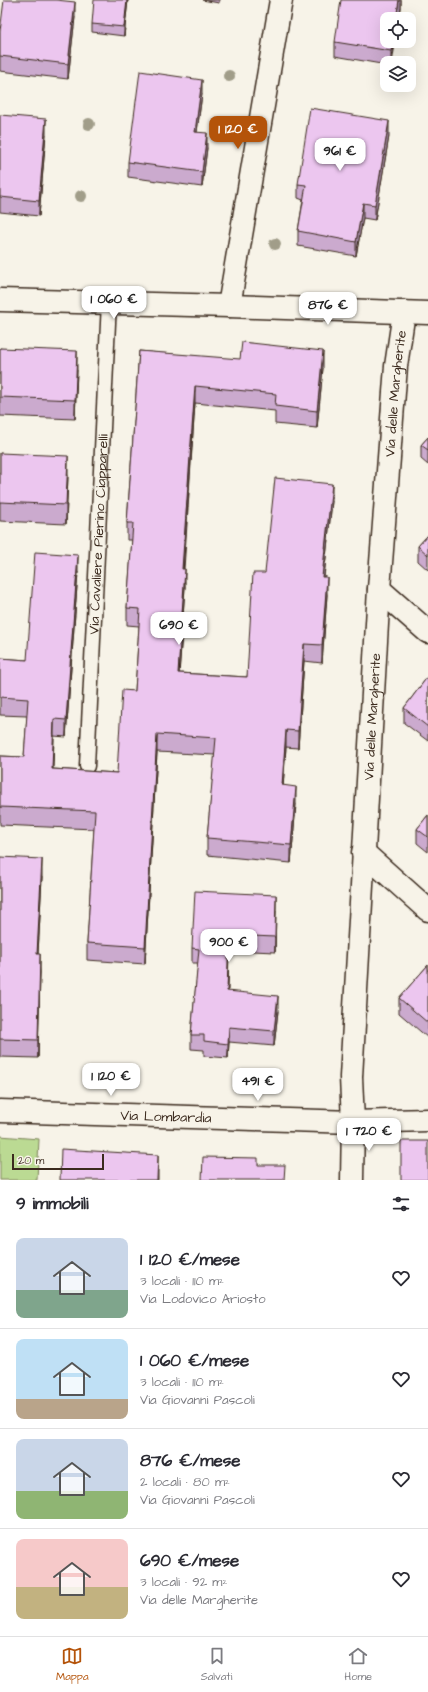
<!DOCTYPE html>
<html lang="it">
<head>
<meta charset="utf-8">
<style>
  :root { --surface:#fff; --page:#f2f2f3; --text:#2b2b33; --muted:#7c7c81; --line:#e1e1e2; --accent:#b45309 }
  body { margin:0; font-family:"Architects Daughter",sans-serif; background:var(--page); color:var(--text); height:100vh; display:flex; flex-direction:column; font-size:15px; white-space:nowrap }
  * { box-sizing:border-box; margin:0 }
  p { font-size:13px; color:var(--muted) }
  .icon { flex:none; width:22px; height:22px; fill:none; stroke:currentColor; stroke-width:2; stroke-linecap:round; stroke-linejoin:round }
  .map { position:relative; height:1180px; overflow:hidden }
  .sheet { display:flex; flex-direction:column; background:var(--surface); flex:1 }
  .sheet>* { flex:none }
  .controls { position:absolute; left:380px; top:12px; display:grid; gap:8px }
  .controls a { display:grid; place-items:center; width:36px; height:36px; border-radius:8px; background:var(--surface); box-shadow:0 4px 16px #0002; font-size:20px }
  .scale { position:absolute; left:12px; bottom:10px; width:92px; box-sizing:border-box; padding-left:4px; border:2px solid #3b2a1e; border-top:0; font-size:11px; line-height:14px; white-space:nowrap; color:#3b2a1e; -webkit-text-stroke:3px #f7f3e8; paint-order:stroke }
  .price { position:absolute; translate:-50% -34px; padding:0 9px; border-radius:8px; background:#fff; color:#222; font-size:13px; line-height:26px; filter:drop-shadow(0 1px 2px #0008) }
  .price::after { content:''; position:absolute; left:50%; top:24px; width:12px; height:9px; margin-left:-6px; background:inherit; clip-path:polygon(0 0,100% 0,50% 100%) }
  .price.selected { background:var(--accent); color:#fff }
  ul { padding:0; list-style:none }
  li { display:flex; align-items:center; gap:12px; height:100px; padding:0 16px }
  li+li { border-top:1px solid var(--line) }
  li span { display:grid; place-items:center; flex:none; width:112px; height:80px; border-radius:8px; color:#555 }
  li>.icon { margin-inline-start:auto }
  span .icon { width:48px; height:48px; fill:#fffc; stroke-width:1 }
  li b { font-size:17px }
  h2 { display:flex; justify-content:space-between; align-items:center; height:48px; padding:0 16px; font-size:17px }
  .tab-bar { display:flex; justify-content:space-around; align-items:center; height:56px; border-top:1px solid var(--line); background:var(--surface); font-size:11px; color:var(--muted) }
  .tab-bar a { display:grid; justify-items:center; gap:2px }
  .tab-bar .selected { color:var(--accent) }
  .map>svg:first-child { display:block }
  .grass { fill:#bbda93; stroke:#7b8258 }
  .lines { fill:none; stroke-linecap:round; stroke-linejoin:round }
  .lane-casing { stroke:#3b2a1e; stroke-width:17 }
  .street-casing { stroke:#3b2a1e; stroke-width:25 }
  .lane { stroke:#f7f3e8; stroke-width:14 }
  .street { stroke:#f7f3e8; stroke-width:22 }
  .tree { fill:#a19d89 }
  .wall { fill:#cbaace; stroke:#3b2a1e }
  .shaded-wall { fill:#a58ba7; stroke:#3b2a1e }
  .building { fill:#ecc6ef; stroke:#3b2a1e }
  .labels { text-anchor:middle; stroke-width:4; stroke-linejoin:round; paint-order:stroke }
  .street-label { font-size:14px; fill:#3b2a1e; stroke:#f7f3e8 }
</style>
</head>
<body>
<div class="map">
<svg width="428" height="1180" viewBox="0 0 428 1180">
  <rect width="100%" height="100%" fill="#f7f3e8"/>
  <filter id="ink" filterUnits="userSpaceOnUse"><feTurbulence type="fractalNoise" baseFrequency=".025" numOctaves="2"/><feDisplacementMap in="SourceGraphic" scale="8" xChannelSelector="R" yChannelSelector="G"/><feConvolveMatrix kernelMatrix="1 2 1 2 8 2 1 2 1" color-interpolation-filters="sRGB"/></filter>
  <g filter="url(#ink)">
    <!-- grass -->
    <path class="grass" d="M0,1136L39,1139L37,1180H0Z"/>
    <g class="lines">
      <!-- lane casing -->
      <g class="lane-casing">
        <g id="lane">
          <path id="s1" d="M87,766L109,302"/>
        </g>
      </g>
      <!-- street casing -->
      <g class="street-casing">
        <g id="street">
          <path d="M0,300L229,306L428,313"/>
          <path d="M229,306L281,0"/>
          <path d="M379,589L428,632"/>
          <path d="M363,852L428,910"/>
          <path id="s2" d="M0,1111L353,1122L428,1120"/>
          <path id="s3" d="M352,1180L353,1122L351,1077L379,589L396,366L404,312"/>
        </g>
      </g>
      <!-- lane -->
      <use href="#lane" class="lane"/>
      <!-- street -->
      <use href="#street" class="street"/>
    </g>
    <!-- trees -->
    <g class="tree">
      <circle cx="229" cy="76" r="6"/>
      <circle cx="89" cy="124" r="6"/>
      <circle cx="81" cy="196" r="6"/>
      <circle cx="275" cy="244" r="6"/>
    </g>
    <!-- wall -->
    <g class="wall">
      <path d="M128,0L124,36L92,32V24Z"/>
      <path d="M202,0H219V3Z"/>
      <path d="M401,0V8L392,63H387V65L335,56V42Z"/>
      <path d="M75,17L68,79L0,71V32Z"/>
      <path d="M202,94L197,132L207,148L202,187L128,177V162Z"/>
      <path d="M0,115L46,134L39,216L0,212Z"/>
      <path d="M389,136L375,220L363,218L356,256L298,246V231L303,200L298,198V184Z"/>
      <path d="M0,348L77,370L75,419L0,416Z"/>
      <path d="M139,351L323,368L317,428L275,424V411L195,403L184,569L185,587L179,673L247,677L265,573L332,501L324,577L327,595L322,663L304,661L298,748L286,747L283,785L296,804L291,863L207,855V838L215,755L157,752L145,964L87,960V943L94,829L0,825V756L24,757L27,716L0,715V658L27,660L78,572L66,737L54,736L53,769L117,773L135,691L139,626L127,625V608L132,540H127V523Z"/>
      <path d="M428,437V465L421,459V445Z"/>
      <path d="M0,453L68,475L66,524L0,521Z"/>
      <path d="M428,535V570L418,561V546Z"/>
      <path d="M428,676V741L404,723V708Z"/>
      <path d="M428,815V852L417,843V829Z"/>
      <path d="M0,857L42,877L38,954L40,972L38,1058L0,1057Z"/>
      <path d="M276,910L275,952L229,950L228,991L278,1011L274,1046L229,1042L228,1058L204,1056V1050L191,1049V1035L198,963H192V948Z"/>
      <path d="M428,965V1038L399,1013V998Z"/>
    </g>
    <!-- shaded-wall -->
    <g class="shaded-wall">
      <path d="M127,0H128L124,36V27Z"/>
      <path d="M399,0H401V8L399,19H396Z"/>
      <path d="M75,2V17L68,79V64Z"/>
      <path d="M393,41H395L391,63V51Z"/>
      <path d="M202,80V94L195,146V132Z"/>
      <path d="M46,119V134L39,216V201Z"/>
      <path d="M389,121V136L375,220V205Z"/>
      <path d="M207,133V148L202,187V172Z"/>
      <path d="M363,203V218L356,256V242Z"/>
      <path d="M77,351V370L75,419V400Z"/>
      <path d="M323,351V368L317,428V411Z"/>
      <path d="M195,386V403L182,587V569Z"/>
      <path d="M68,456V475L66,524V505Z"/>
      <path d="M332,484V501L322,594V577Z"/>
      <path d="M78,555V572L66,737V720Z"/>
      <path d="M185,569V587L178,690V673Z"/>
      <path d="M327,577V595L322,663V645Z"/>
      <path d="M304,644V661L298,748V731Z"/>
      <path d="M54,719V736L52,786V769Z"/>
      <path d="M286,730V747L282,803V785Z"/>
      <path d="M157,734V752L145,964V947Z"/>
      <path d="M296,787V804L291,863V845Z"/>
      <path d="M42,859V877L37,972V954Z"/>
      <path d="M276,895V910L275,952V937Z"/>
      <path d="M229,935V950L227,1006V991Z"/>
      <path d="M40,954V972L38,1058V1040Z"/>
      <path d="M278,996V1011L274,1046V1031Z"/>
      <path d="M229,1027V1042L228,1058V1044Z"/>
      <path d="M158,1155V1180H157Z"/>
    </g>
    <!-- building -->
    <g class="building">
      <path d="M4,0H56L75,2L68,64L0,56V32Z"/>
      <path d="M94,0H127L124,27L92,24Z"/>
      <path d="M341,0H399L396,19H387V41H393L391,51L335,42Z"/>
      <path d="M140,71L202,80L195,132L207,133L202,172L128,162Z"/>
      <path d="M310,108L389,121L375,205L363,203L356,242L298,231L306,185L298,184Z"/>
      <path d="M0,115L46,119L39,201L0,197Z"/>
      <path d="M242,342L323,351L317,411L275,406L276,394L195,386L182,569H185L178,673L247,677L253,573H265L275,478L332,484L322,577H327L322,645L304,644L298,731L286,730L282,785L296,787L291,845L207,838L216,738L157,734L145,947L87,943L95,811L0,807V756L24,757L28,699L0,697V658L27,660L35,552L78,555L66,720L54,719L52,769L117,773L122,690L135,691L140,609L127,608L133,523H127L139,351L240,359Z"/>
      <path d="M0,348L77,351L75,400L0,397Z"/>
      <path d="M428,437V450L421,445Z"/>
      <path d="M0,453L68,456L66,505L0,502Z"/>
      <path d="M428,535V555L418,546Z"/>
      <path d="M428,676V727L404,708Z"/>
      <path d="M428,815V837L417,829Z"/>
      <path d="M0,857L42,859L37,954H40L38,1040L0,1039Z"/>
      <path d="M195,891L276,895L275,937L229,935L227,991L278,996L274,1031L229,1027L228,1044L204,1041V1035H191L199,949L192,948Z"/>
      <path d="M428,965V1023L399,998Z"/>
      <rect x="401" y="1141" width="27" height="39"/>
      <path d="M61,1149L158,1155L157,1180H60Z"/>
      <path d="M203,1157L258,1158V1165H285L284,1180H202Z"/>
    </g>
  </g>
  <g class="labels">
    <!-- street labels -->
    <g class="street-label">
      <text dy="5" stroke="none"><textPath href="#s3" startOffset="788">Via delle Margherite</textPath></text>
      <text dy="5" stroke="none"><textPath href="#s1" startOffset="232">Via Cavaliere Pierino Ciapparelli</textPath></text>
      <text dy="5" stroke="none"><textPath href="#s3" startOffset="464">Via delle Margherite</textPath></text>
      <text dy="5" stroke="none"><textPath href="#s2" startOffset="166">Via Lombardia</textPath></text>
    </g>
  </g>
</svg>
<div class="controls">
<a><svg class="icon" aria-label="locate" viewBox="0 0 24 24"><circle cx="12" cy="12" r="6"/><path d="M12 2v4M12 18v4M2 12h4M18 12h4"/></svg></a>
<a><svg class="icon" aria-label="layers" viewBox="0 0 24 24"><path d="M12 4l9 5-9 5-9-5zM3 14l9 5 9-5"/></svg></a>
</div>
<div class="scale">20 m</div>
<b class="price selected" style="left:238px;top:150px">1 120 €</b>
<b class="price" style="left:340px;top:172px">961 €</b>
<b class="price" style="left:114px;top:320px">1 060 €</b>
<b class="price" style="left:328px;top:326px">876 €</b>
<b class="price" style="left:179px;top:646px">690 €</b>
<b class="price" style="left:229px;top:963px">900 €</b>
<b class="price" style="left:111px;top:1097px">1 120 €</b>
<b class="price" style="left:258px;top:1102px">491 €</b>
<b class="price" style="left:369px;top:1152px">1 720 €</b>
</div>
<section class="sheet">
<h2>9 immobili<svg class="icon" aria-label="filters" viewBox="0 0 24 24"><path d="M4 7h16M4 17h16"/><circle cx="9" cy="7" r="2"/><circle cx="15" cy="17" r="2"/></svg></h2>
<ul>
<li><span style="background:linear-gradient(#c9d6e8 65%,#7fa58c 0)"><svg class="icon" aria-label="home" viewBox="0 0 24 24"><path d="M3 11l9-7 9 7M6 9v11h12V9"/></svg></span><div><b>1 120 €/mese</b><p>3 locali · 110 m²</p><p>Via Lodovico Ariosto</p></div><svg class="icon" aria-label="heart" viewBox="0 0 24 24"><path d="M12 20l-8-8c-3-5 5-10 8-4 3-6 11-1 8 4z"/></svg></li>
<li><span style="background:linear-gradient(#bfe0f5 75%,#b9a48a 0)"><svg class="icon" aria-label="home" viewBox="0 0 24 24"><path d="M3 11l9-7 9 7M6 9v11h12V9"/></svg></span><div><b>1 060 €/mese</b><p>3 locali · 110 m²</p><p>Via Giovanni Pascoli</p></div><svg class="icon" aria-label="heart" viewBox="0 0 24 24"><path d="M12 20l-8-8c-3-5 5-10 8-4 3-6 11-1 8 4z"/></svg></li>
<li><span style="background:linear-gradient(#c9d6e8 65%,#8fb573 0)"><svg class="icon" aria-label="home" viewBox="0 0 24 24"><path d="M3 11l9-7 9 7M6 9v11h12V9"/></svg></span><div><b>876 €/mese</b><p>2 locali · 80 m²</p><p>Via Giovanni Pascoli</p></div><svg class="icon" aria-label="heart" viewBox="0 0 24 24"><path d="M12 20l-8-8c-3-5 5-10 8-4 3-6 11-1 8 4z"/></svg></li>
<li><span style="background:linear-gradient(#f6c9c9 60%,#c2b280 0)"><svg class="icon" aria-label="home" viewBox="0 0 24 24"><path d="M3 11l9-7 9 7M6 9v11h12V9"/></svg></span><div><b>690 €/mese</b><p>3 locali · 92 m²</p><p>Via delle Margherite</p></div><svg class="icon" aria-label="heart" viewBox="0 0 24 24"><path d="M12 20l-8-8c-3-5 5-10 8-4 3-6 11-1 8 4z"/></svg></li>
</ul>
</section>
<nav class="tab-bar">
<a class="selected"><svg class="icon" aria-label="map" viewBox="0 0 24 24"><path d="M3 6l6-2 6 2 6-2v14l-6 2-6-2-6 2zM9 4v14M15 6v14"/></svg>Mappa</a>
<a><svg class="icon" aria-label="saved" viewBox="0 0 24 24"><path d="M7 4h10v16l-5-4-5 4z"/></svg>Salvati</a>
<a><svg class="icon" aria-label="home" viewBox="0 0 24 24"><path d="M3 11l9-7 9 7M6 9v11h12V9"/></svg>Home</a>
</nav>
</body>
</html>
